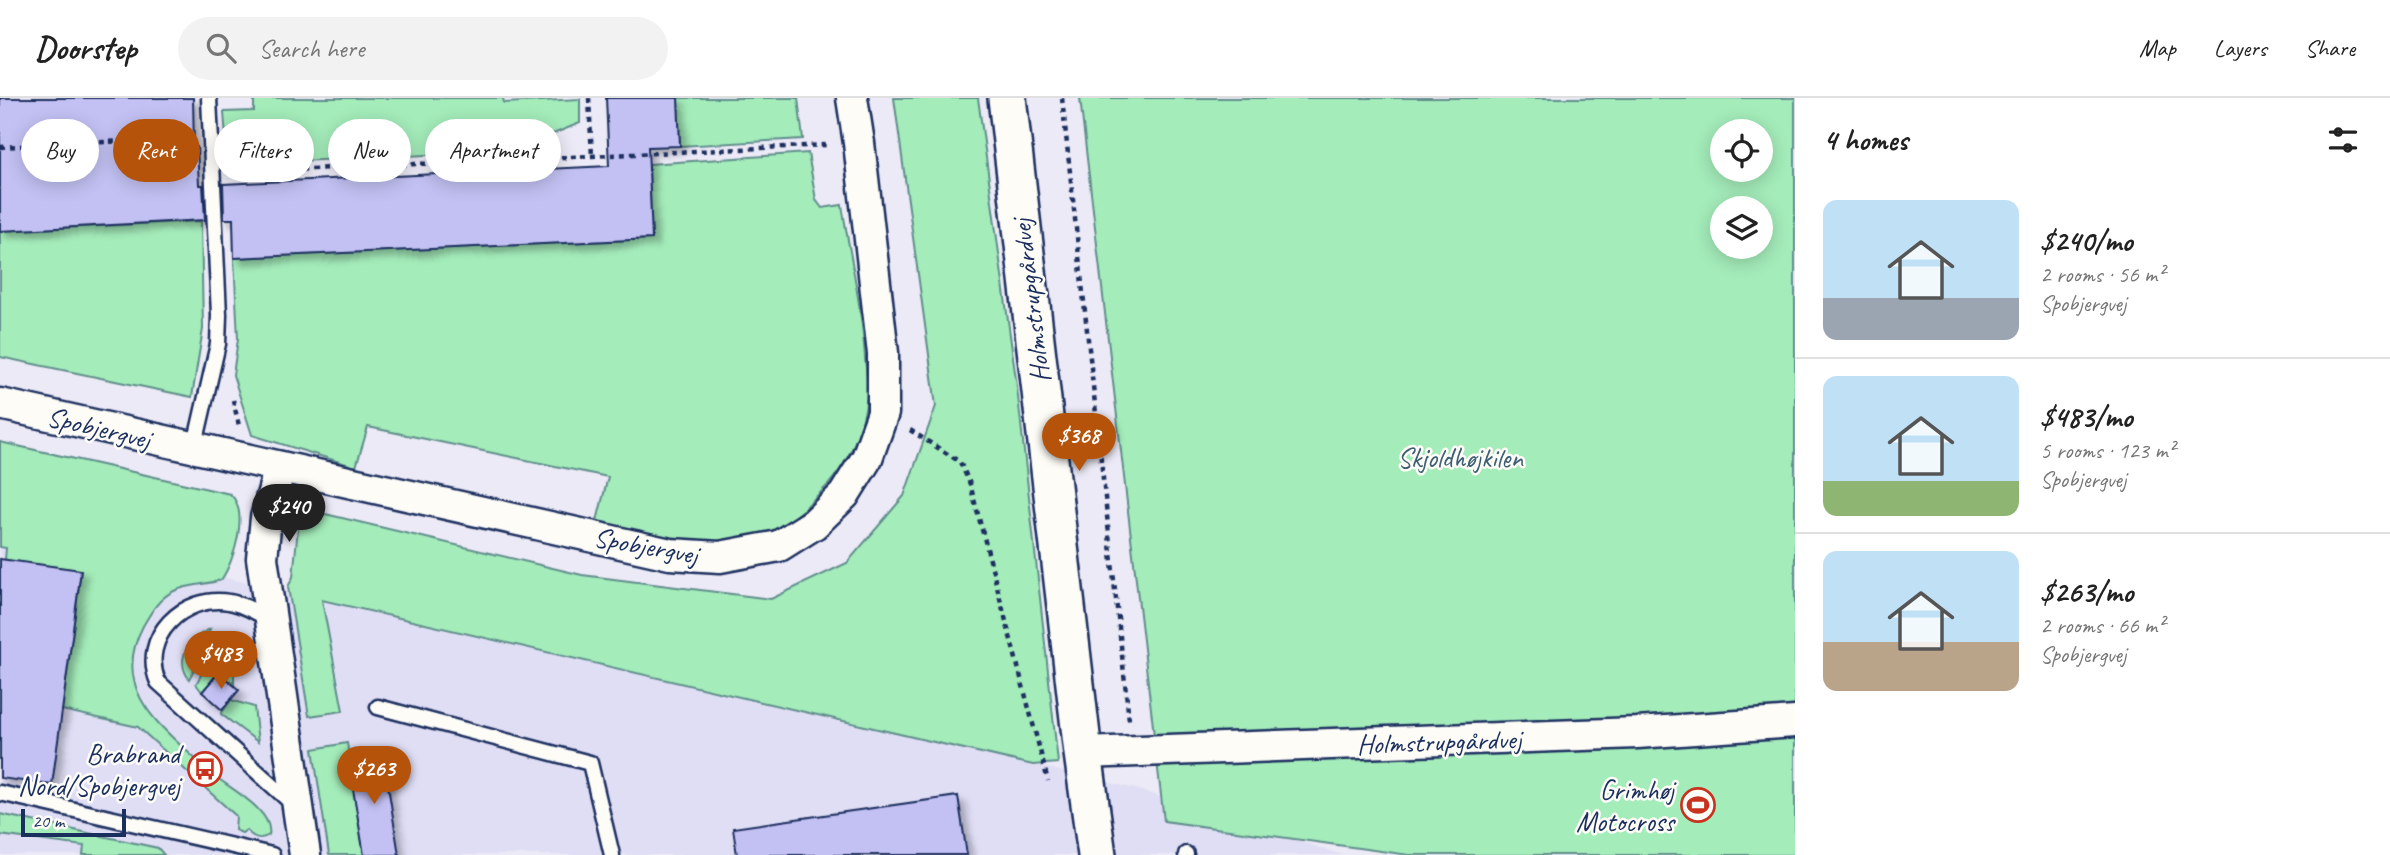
<!DOCTYPE html>
<html lang="en">
<head>
<meta charset="utf-8">
<style>
  :root { --surface:#fff; --page:#f2f2f2; --text:#222; --muted:#767676; --line:#e0e0e0; --accent:#b45309 }
  body { margin:0; font-family:Caveat,sans-serif; background:var(--page); color:var(--text); height:100vh; display:flex; flex-direction:column; font-size:26px; white-space:nowrap }
  * { box-sizing:border-box; margin:0 }
  p { font-size:23px; color:var(--muted) }
  .icon { flex:none; width:38px; height:38px; fill:none; stroke:currentColor; stroke-width:2; stroke-linecap:round; stroke-linejoin:round }
  .map { position:relative; flex:1; overflow:hidden }
  .details { display:flex; flex-direction:column; background:var(--surface); width:595px }
  .details>* { flex:none }
  .top-card { position:absolute; left:21px; top:21px; width:665px; height:63px; display:flex; gap:14px }
  .buttons { position:absolute; left:1710px; top:21px; display:grid; gap:14px }
  .buttons a { display:grid; place-items:center; width:63px; height:63px; border-radius:50%; background:var(--surface); box-shadow:0 4px 18px #0003; font-size:35px }
  .scale { position:absolute; left:21px; bottom:18px; width:105px; box-sizing:border-box; padding-left:7px; border:4px solid #1b2f5e; border-top:0; font-size:19px; line-height:24px; white-space:nowrap; color:#1b2f5e; -webkit-text-stroke:5px #fdfcf7; paint-order:stroke }
  .price { position:absolute; translate:-50% -60px; padding:0 16px; border-radius:24px; background:var(--accent); color:#fff; font-size:23px; line-height:46px; filter:drop-shadow(0 2px 4px #0008) }
  .price::after { content:''; position:absolute; left:50%; top:42px; width:21px; height:16px; margin-left:-10px; background:inherit; clip-path:polygon(0 0,100% 0,50% 100%) }
  .price.on { background:#222; color:#fff }
  ul { padding:0; list-style:none }
  li { display:flex; align-items:center; gap:21px; height:175px; padding:0 28px }
  li+li { border-top:2px solid var(--line) }
  li span { display:grid; place-items:center; flex:none; width:196px; height:140px; border-radius:14px; color:#555 }
  li>.icon { margin-inline-start:auto }
  span .icon { width:84px; height:84px; fill:#fffc; stroke-width:1 }
  li b { font-size:30px }
  h2 { display:flex; justify-content:space-between; align-items:center; height:84px; padding:0 28px; font-size:30px }
  .pill { padding:0 24px; border-radius:32px; background:var(--surface); box-shadow:0 4px 18px #0003; font-size:24px; line-height:63px }
  .pill.on { background:var(--accent); color:#fff }
  header { display:flex; align-items:center; gap:42px; box-sizing:border-box; height:98px; padding:0 35px; background:var(--surface); border-bottom:2px solid var(--line) }
  header strong { font-size:33px }
  nav { display:flex; gap:38px; margin-inline-start:auto; font-size:24px }
  .search { width:490px; height:63px; background:var(--page); display:flex; align-items:center; gap:18px; box-sizing:border-box; padding:0 24px; border-radius:38px; color:var(--muted); font-size:26px }
  main { display:flex; flex:1; min-height:0 }
  .map>svg:first-child { display:block }
  .built { fill:#e0def5 }
  .green { fill:#a4ecba; stroke:#608e8c; stroke-width:2; fill-rule:evenodd }
  .building { fill:#c3c1f3; stroke:#1b2f5e; stroke-width:2; filter:url(#shadow) }
  .lines { fill:none; stroke-linecap:round; stroke-linejoin:round }
  .service-casing { stroke:#1b2f5e; stroke-width:19 }
  .minor-casing { stroke:#1b2f5e; stroke-width:35 }
  .tertiary-casing { stroke:#1b2f5e; stroke-width:42 }
  .path { stroke:#1b2f5e; stroke-width:4.5; stroke-dasharray:5 5; stroke-linecap:butt }
  .service { stroke:#fdfcf7; stroke-width:14 }
  .minor { stroke:#fdfcf7; stroke-width:30 }
  .tertiary { stroke:#fdfcf7; stroke-width:37 }
  .labels { text-anchor:middle; stroke-width:5; stroke-linejoin:round; paint-order:stroke }
  .street-label { font-size:28px; fill:#1b2f5e; stroke:#fdfcf7 }
  .park-label { font-size:28px; fill:#3d5e75; stroke:#fdfcf7 }
  .poi-label { font-size:28px; fill:#1b2f5e; stroke:#fdfcf7; text-anchor:end }
</style>
</head>
<body>
<header>
<strong>Doorstep</strong>
<div class="search"><svg class="icon" aria-label="search" viewBox="0 0 24 24"><circle cx="10" cy="10" r="6"/><path d="M15 15l6 6"/></svg>Search here</div>
<nav><a>Map</a><a>Layers</a><a>Share</a></nav>
</header>
<main>
<div class="map">
<svg width="1795" height="757" viewBox="0 0 1795 757">
  <defs>
    <filter id="shadow"><feDropShadow dx="6" dy="6" stdDeviation="3.5" flood-color="#0004"/></filter>
  </defs>
  <rect width="100%" height="100%" fill="#eceaf6"/>
  <filter id="ink" filterUnits="userSpaceOnUse"><feTurbulence type="fractalNoise" baseFrequency=".0143" numOctaves="2"/><feDisplacementMap in="SourceGraphic" scale="14" xChannelSelector="R" yChannelSelector="G"/><feConvolveMatrix kernelMatrix="1 2 1 2 8 2 1 2 1" color-interpolation-filters="sRGB"/></filter>
  <g filter="url(#ink)">
    <!-- built -->
    <path class="built" d="M0,429L678,582L1136,691L1343,757H0Z"/>
    <!-- green -->
    <g class="green">
      <path d="M254,0H503L504,5L580,1V25L511,53L278,64L226,40L224,14L254,13Z"/>
      <path d="M678,0H798L803,41L680,48Z"/>
      <path d="M894,0H978L1017,289L1058,665L1033,667L322,502L343,613L309,618L288,489L293,479L300,410L582,477L771,501L847,465L904,398L936,308Z"/>
      <path d="M1080,0H1795V757H1409L1164,723ZM1722,33H1760V72H1722ZM1722,110H1760V149H1722Z"/>
      <path d="M808,55L816,102L822,110L842,107C850,158 862,209 865,260C866,272 868,285 867,297C864,333 846,371 820,395C809,405 797,420 784,427C726,458 657,437 597,423L608,379L368,329L356,369L252,337L233,277L238,241L234,160L652,141L649,66Z"/>
      <path d="M201,123L203,231L192,299L0,259V133Z"/>
      <path d="M0,344L230,396C250,413 234,464 221,482C205,487 189,486 174,493C159,500 151,514 143,528C110,591 159,627 201,666L195,674L210,686L216,679C233,692 274,714 269,737C260,743 253,740 246,732L242,735L235,732L236,718L138,629L62,612L81,472L5,462L6,450L0,449Z"/>
      <path d="M210,531L200,560L189,581C174,560 190,540 210,531Z"/>
      <path d="M221,541V559L234,560V588L219,574L202,594L196,586Z"/>
      <path d="M231,602L254,609L258,644L221,616Z"/>
      <path d="M347,645L364,757H329L313,651Z"/>
      <path d="M0,716L158,750L164,757H83L84,748L0,737Z"/>
    </g>
    <!-- building -->
    <g class="building">
      <path d="M0,0H193L194,49H197L199,87H203L205,122L0,133Z"/>
      <path d="M606,0H678L680,48L648,49L652,141L234,160L233,121H224L223,86L609,68Z"/>
      <path d="M0,461L81,472L52,687L0,680Z"/>
      <path d="M219,574L239,592L222,612L202,594Z"/>
      <path d="M383,656L399,757H364L348,661Z"/>
      <path d="M958,698L967,757H737L733,730Z"/>
    </g>
    <g class="lines">
      <!-- service casing -->
      <g class="service-casing">
        <g id="service">
          <path d="M194,351L218,246L219,217L209,0"/>
          <path d="M269,521C256,514 243,506 229,504C184,496 139,539 158,584L294,707"/>
          <path d="M378,609L590,665L612,757"/>
          <path d="M0,695L272,757"/>
          <path d="M1186,756V757"/>
        </g>
      </g>
      <!-- minor casing -->
      <g class="minor-casing">
        <g id="minor">
          <path d="M0,306L670,456L720,459L779,448L814,426L844,397L867,360L883,315V255L859,45L852,0"/>
          <path d="M280,369L266,420L262,460L305,757"/>
          <path d="M1083,655L1637,635L1795,624"/>
        </g>
      </g>
      <!-- tertiary casing -->
      <g class="tertiary-casing">
        <path id="tertiary" d="M1007,0L1083,655L1097,757"/>
      </g>
      <!-- path -->
      <g class="path">
        <path d="M589,0L592,59"/>
        <path d="M1062,0L1129,622"/>
        <path d="M0,49L187,40"/>
        <path d="M236,49L289,72L827,47"/>
        <path d="M233,302L239,328"/>
        <path d="M910,332L960,364L970,386L1048,683"/>
      </g>
      <!-- service -->
      <use href="#service" class="service"/>
      <!-- minor -->
      <use href="#minor" class="minor"/>
      <!-- tertiary -->
      <use href="#tertiary" class="tertiary"/>
    </g>
  </g>
  <!-- icons -->
  <defs>
    <g id="bus-ring" transform="scale(1.75)"><circle r="9.5" fill="#fdfcf7" stroke="#c8321e" stroke-width="1.5"/><path d="M-5-6H5V4H4V6H2V4H-2V6H-4V4H-5ZM-3.5-4V0h7V-4ZM-3.5 1.2v1.5H-2V1.2ZM2 1.2v1.5H3.5V1.2Z" fill="#c8321e"/></g>
    <g id="stadium-ring" transform="scale(1.75)"><circle r="9.5" fill="#fdfcf7" stroke="#c8321e" stroke-width="1.5"/><path d="M0-5a6.5 5 0 1 0 0 10a6.5 5 0 1 0 0-10ZM-3.5-1.8h7v3.6h-7Z" fill="#c8321e"/></g>
  </defs>
  <g fill-rule="evenodd">
    <use href="#bus-ring" x="205" y="671"/>
    <use href="#stadium-ring" x="1698" y="707"/>
  </g>
  <g class="labels">
    <!-- street labels -->
    <g class="street-label">
      <text transform="translate(1030 203) rotate(-97)" y="10">Holmstrupgårdvej</text>
      <text transform="translate(99 329) rotate(13)" y="10">Spobjergvej</text>
      <text transform="translate(646 447) rotate(10)" y="10">Spobjergvej</text>
      <text transform="translate(1439 643) rotate(-2)" y="10">Holmstrupgårdvej</text>
    </g>
    <!-- park labels -->
    <g class="park-label">
      <text x="1460" y="369">Skjoldhøjkilen</text>
    </g>
    <!-- poi labels -->
    <g class="poi-label">
      <text x="180" y="665">Brabrand<tspan x="180" dy="32">Nord/Spobjergvej</tspan></text>
      <text x="1674" y="701">Grimhøj<tspan x="1674" dy="32">Motocross</tspan></text>
    </g>
  </g>
</svg>
<div class="buttons">
<a><svg class="icon" aria-label="locate" viewBox="0 0 24 24"><circle cx="12" cy="12" r="6"/><path d="M12 2v4M12 18v4M2 12h4M18 12h4"/></svg></a>
<a><svg class="icon" aria-label="layers" viewBox="0 0 24 24"><path d="M12 4l9 5-9 5-9-5zM3 14l9 5 9-5"/></svg></a>
</div>
<div class="scale">20 m</div>
<b class="price" style="left:1079px;top:375px">$368</b>
<b class="price on" style="left:289px;top:446px">$240</b>
<b class="price" style="left:221px;top:593px">$483</b>
<b class="price" style="left:374px;top:708px">$263</b>
<div class="top-card">
<a class="pill">Buy</a>
<a class="pill on">Rent</a>
<a class="pill">Filters</a>
<a class="pill">New</a>
<a class="pill">Apartment</a>
</div>
</div>
<section class="details">
<h2>4 homes<svg class="icon" aria-label="filters" viewBox="0 0 24 24"><path d="M4 7h16M4 17h16"/><circle cx="9" cy="7" r="2"/><circle cx="15" cy="17" r="2"/></svg></h2>
<ul>
<li><span style="background:linear-gradient(#bfe0f5 70%,#9aa5b1 0)"><svg class="icon" aria-label="home" viewBox="0 0 24 24"><path d="M3 11l9-7 9 7M6 9v11h12V9"/></svg></span><div><b>$240/mo</b><p>2 rooms · 56 m²</p><p>Spobjergvej</p></div></li>
<li><span style="background:linear-gradient(#bfe0f5 75%,#8fb573 0)"><svg class="icon" aria-label="home" viewBox="0 0 24 24"><path d="M3 11l9-7 9 7M6 9v11h12V9"/></svg></span><div><b>$483/mo</b><p>5 rooms · 123 m²</p><p>Spobjergvej</p></div></li>
<li><span style="background:linear-gradient(#bfe0f5 65%,#b9a48a 0)"><svg class="icon" aria-label="home" viewBox="0 0 24 24"><path d="M3 11l9-7 9 7M6 9v11h12V9"/></svg></span><div><b>$263/mo</b><p>2 rooms · 66 m²</p><p>Spobjergvej</p></div></li>
</ul>
</section>
</main>
</body>
</html>
